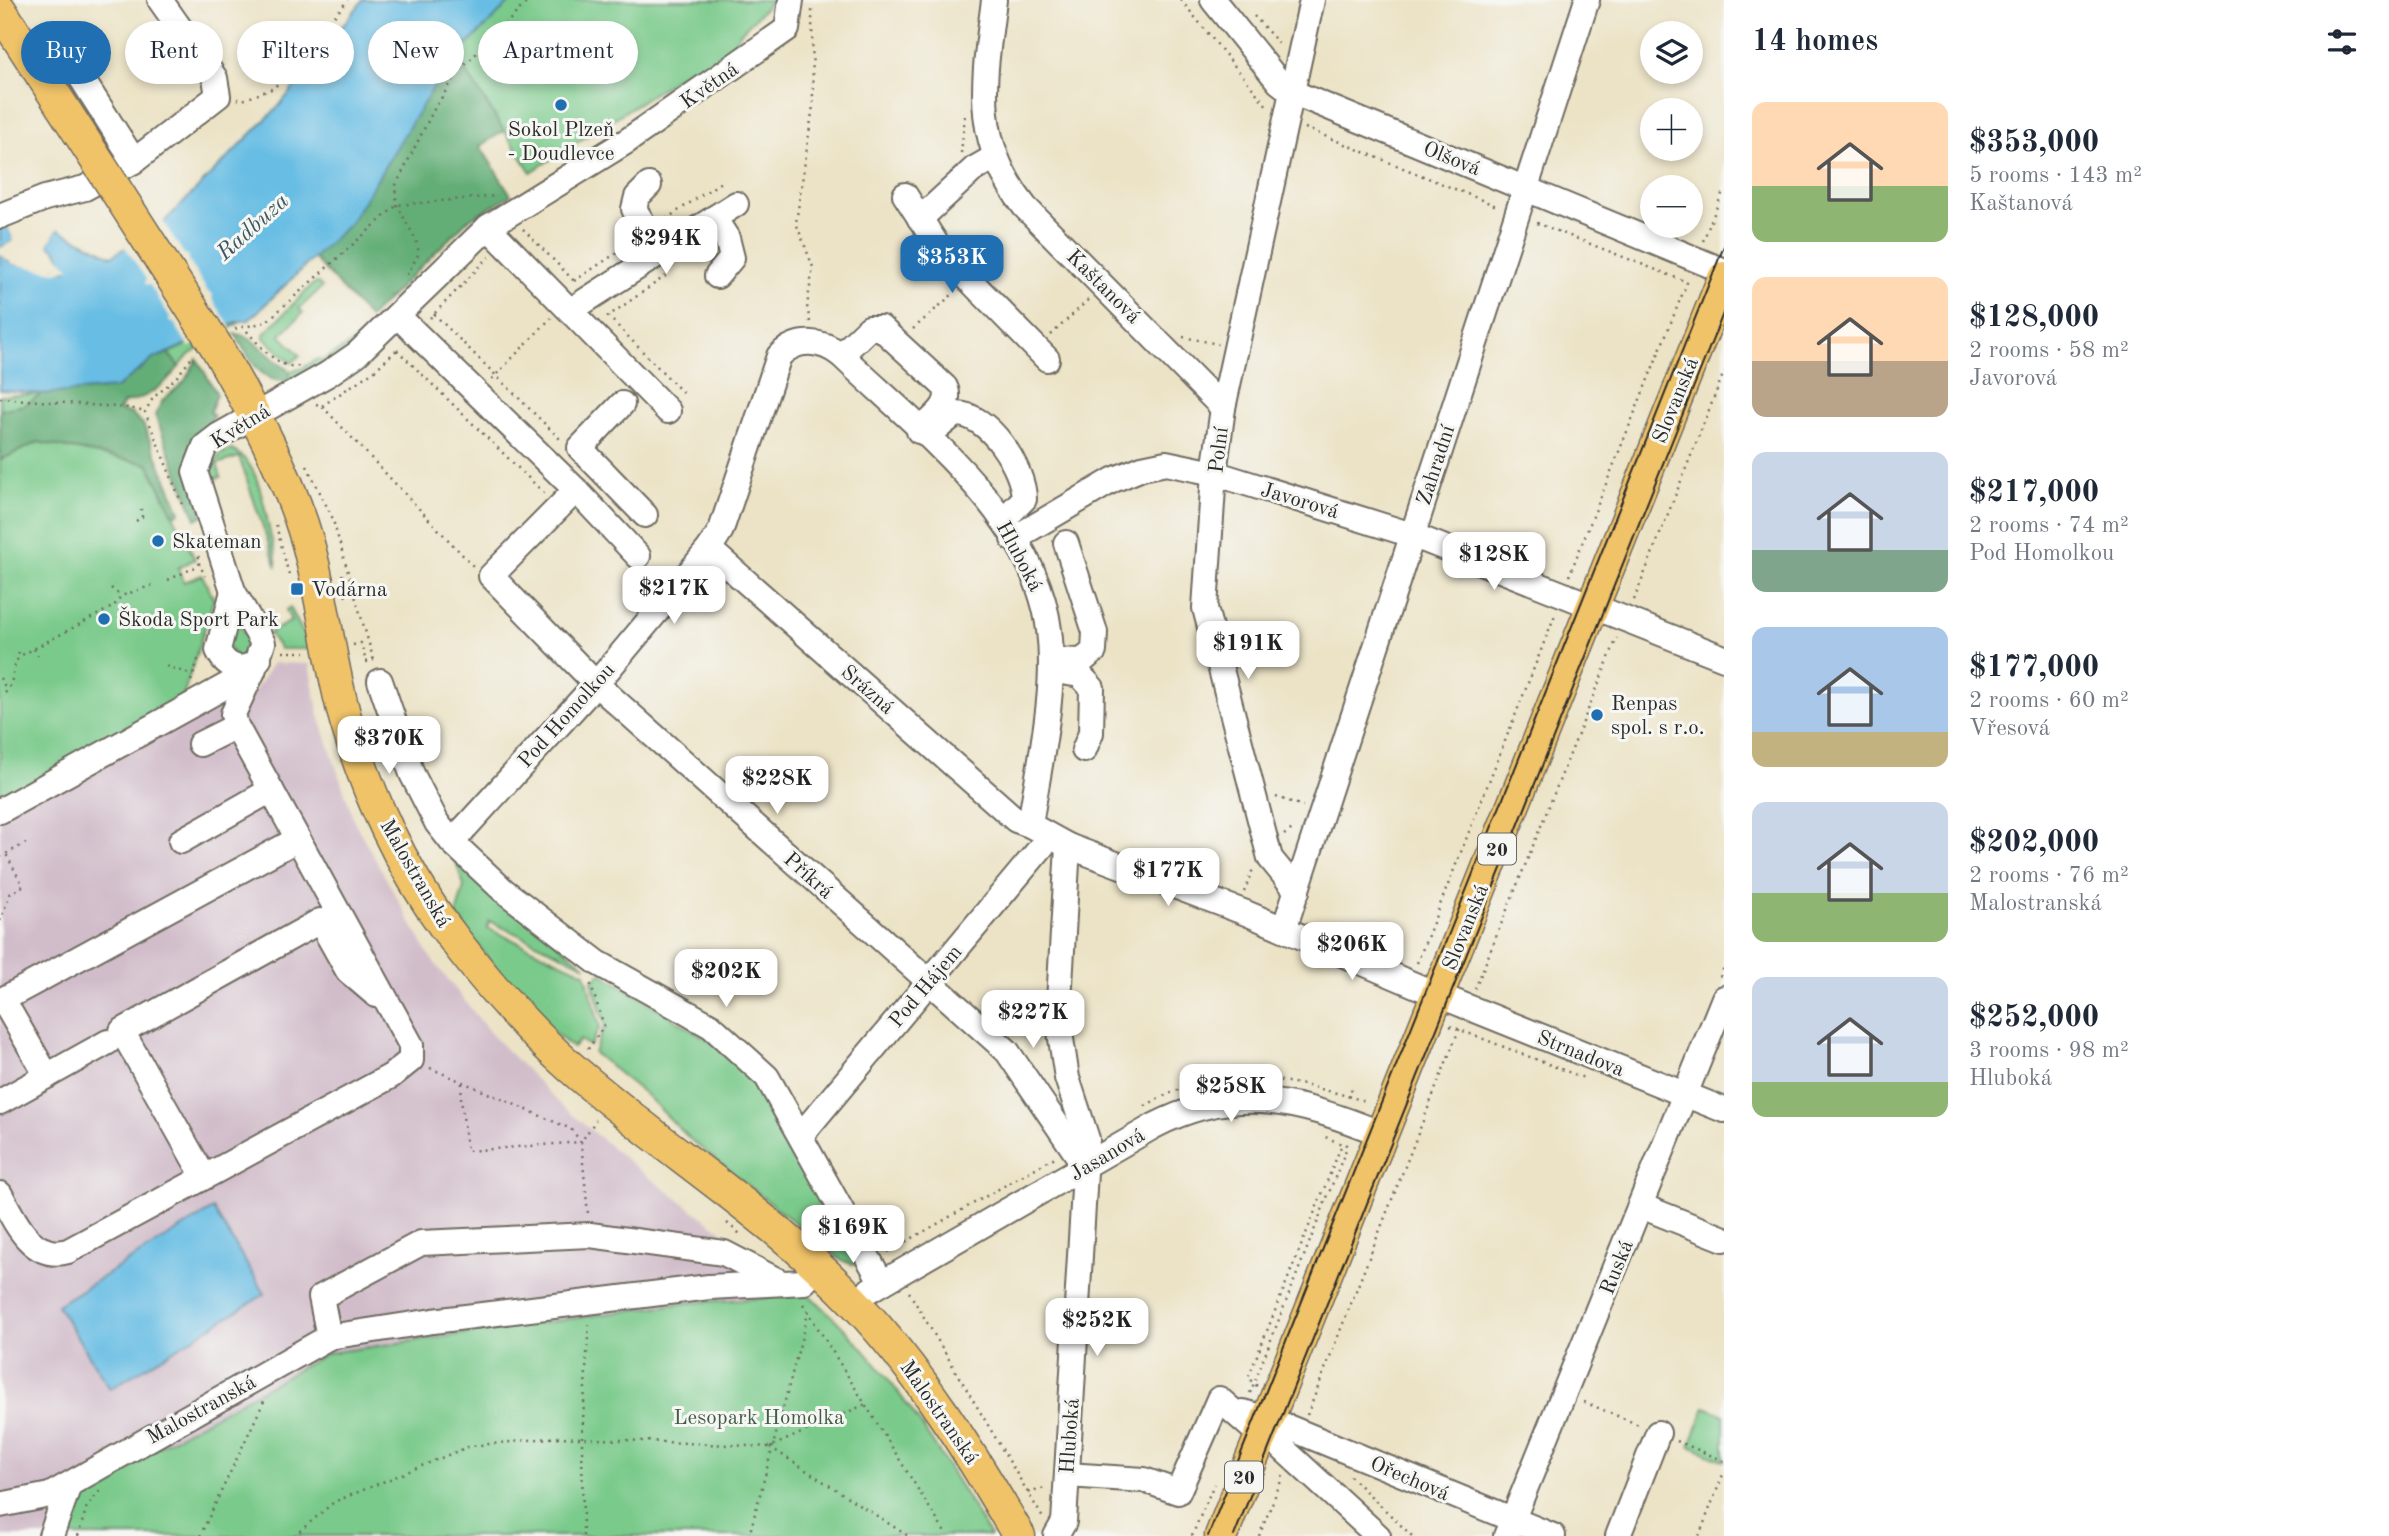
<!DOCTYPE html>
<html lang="en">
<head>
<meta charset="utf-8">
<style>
  :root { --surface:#fff; --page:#f6f6f7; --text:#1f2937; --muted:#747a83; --accent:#1f6fb2 }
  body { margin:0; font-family:"Old Standard TT",serif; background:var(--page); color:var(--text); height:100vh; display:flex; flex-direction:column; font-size:26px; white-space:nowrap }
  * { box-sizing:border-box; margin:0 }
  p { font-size:23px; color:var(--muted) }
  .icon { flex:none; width:38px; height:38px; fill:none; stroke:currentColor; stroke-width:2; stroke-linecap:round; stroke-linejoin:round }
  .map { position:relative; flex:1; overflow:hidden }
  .panel { display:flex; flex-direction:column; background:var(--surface); width:665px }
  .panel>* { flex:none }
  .guide { position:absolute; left:21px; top:21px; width:665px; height:63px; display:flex; gap:14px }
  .tools { position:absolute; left:1640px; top:21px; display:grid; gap:14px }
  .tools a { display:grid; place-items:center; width:63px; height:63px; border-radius:50%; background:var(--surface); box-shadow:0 4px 10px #0003; font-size:35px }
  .price { position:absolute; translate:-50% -60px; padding:0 16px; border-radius:14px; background:#fff; color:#222; font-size:23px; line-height:46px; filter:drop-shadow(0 2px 4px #0008) }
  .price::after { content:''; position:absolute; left:50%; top:42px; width:21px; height:16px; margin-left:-10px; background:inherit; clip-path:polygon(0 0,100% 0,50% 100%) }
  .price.on { background:var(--accent); color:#fff }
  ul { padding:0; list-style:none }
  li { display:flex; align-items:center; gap:21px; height:175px; padding:0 28px }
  li span { display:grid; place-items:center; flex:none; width:196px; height:140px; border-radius:14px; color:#555 }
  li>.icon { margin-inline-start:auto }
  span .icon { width:84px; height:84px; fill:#fffc; stroke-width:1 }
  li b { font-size:30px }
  h2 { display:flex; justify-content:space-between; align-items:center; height:84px; padding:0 28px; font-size:30px }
  .chip { padding:0 24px; border-radius:32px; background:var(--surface); box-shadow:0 4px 10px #0003; font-size:24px; line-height:63px }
  .chip.on { background:var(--accent); color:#fff }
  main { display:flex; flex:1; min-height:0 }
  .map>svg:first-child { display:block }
  .industrial { fill:#d1bdca }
  .green { fill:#7aca8b; stroke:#527a5b; stroke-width:2 }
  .forest { fill:#63ae77; stroke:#476c51; stroke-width:2 }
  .water { fill:#67bde4; stroke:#497488; stroke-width:2 }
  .pier { fill:#ece3c6 }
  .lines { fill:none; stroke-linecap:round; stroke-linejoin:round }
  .minor-casing { stroke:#6f6b61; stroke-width:28 }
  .major-casing { stroke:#6f6b61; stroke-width:35 }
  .path { stroke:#6f6b61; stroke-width:2.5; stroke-dasharray:2 5; stroke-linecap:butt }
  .minor { stroke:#fff; stroke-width:24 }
  .major { stroke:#f0c369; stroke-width:32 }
  .tram { stroke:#2b2b2b; stroke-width:2 }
  .major-bridge-casing { stroke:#6f6b61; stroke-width:35; stroke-linecap:butt }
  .major-bridge { stroke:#f0c369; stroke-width:32 }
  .poi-dot { fill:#1f6fb2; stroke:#f6f6f2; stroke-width:2.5 }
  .labels { text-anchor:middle; stroke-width:6; stroke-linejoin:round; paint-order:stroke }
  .shield { fill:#f6f6f2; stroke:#686867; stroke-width:2 }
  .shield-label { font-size:19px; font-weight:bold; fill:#2b2b2b }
  .street-label { font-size:21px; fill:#2b2b2b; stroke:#f6f6f2 }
  .poi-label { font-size:21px; fill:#2b2b2b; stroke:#f6f6f2; text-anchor:start }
  .park-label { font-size:21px; fill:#435b48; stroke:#f6f6f2 }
  .water-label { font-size:23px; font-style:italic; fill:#3d5762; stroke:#f6f6f2 }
</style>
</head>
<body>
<main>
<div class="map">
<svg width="1724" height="1536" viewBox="0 0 1724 1536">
  <rect width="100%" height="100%" fill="#f6f6f2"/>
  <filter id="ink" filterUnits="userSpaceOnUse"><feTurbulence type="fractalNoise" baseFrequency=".0143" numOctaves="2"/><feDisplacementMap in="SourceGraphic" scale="14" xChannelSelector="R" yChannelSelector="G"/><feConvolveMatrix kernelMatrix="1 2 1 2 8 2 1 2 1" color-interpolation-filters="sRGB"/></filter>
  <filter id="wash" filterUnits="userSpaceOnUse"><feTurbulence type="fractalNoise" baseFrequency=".00686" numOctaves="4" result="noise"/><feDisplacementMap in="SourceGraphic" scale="28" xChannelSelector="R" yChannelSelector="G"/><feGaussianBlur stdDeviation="1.57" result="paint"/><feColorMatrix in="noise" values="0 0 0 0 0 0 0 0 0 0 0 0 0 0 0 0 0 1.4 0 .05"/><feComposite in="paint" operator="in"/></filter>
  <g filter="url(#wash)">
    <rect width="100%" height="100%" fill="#ece3c6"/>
    <!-- industrial -->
    <path class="industrial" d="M273,663L309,664L319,716L355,823L430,957L491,1034L562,1106L640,1171L809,1295L684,1303L328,1353L62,1536H0V802L175,706L187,725L229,704L243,708Z"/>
    <!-- green -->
    <g class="green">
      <path d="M512,0H773L741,32L724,56L691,79L685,73L531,172L456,56Z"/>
      <path d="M318,283L322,287L299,309L303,313L280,335L300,355L292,363L264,338V334L313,284Z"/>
      <path d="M242,321L189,355L179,367L168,353Z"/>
      <path d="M360,338L362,340L290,385V371L300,369L318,359L321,361Z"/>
      <path d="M42,394L25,405L0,410V396Z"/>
      <path d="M38,442L148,464L195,559L178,568L184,582L202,575L214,599L181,702L0,802V460Z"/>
      <path d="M231,450C260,460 264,508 270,533C272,543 278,557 276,565L239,457L217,464L221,477L213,479C210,465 217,453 231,450Z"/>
      <path d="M290,607L311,649H280L269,633L291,621L286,610Z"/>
      <path d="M233,617L256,649L238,661L225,642Z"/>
      <path d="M455,860L586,966L489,921L487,928L585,973L600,1027L590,1046L580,1040L573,1048C526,1011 490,963 456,915L464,886Z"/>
      <path d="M601,973L713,1043L768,1094L861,1263L852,1264L843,1261L692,1141L645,1094L594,1053L605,1025L592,981Z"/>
      <path d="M809,1295C887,1362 938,1448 990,1536H62L79,1491L328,1353L684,1303Z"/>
      <path d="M1705,1407L1724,1415V1461L1690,1446Z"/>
    </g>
    <!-- forest -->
    <g class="forest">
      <path d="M456,56L504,131L480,146L511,195L468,220L369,318L313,257L350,223L447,65Z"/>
      <path d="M235,334C255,335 272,362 290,371L289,381C259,384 249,356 235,334Z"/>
      <path d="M168,353L179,367C165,385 147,399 124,403L118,410L132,414L143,424L180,512L174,515L148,464L38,442L0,460V410L25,405L42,394L116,388L153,359Z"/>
      <path d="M197,359L217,394L210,412L214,416L200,434L202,516L196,519L155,415L163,400L184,382Z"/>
    </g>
    <!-- water -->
    <g class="water">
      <path d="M363,0H512L447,65L350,223L249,320L236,322L153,359L116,388L42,394L0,390V254L13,264L67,270L56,250L48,245L57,229L112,256L161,225L279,106Z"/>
      <path d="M7,224L14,241L0,248V227Z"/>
      <path d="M213,1209L265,1294L110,1389L57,1305Z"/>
    </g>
    <!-- pier -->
    <g class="pier">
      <path d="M164,217V223L184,254L189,256L188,260L208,292L213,294L212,298L231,328L189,347L174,323L169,322L170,317L150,285L145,284L146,279L126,248L121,247Z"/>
      <path d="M9,221L18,242L2,251L14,260L56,268L64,267L45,245L55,227L59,226L48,245L70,268L56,272L44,270L13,264L0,254V248L14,241L7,225Z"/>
    </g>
  </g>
  <g filter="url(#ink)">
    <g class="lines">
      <!-- minor casing -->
      <g class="minor-casing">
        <g id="minor">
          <path d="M994,0C984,80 971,138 1025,207L1223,408"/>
          <path d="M1213,0L1279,82L1292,92L1724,271"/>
          <path d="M39,71L68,57L134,161"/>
          <path d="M649,185L637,197L634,209L661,252"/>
          <path d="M905,195L941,251L1047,359"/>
          <path d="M0,216L45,198L85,188L134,161L218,96L215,78L160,0"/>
          <path d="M714,218L727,238L732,258L717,276"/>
          <path d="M920,219L974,169L995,157"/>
          <path d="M488,227L668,411"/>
          <path d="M571,310L736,204"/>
          <path d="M398,316L576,490L638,556"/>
          <path d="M841,355L869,328H881L945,387C954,405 931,419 919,431"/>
          <path d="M622,404L580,448L645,515"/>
          <path d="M935,430L955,414C988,412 1024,469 1024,499L1003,520"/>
          <path d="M576,490L491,576L596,684L1007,1051L1085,1166"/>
          <path d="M1013,539L1113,480L1142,468L1166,463L1214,473L1412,535L1724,658"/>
          <path d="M709,549L1016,820L1030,825"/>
          <path d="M233,591L218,650C226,668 244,674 259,659"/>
          <path d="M1051,660L1082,661L1094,651L1095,632L1066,543"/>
          <path d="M1055,671L1080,675L1092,688L1091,733L1084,750"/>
          <path d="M380,681L412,774L437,823L452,842L503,890L598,963L711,1026L767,1077L882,1283"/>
          <path d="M200,744L236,726"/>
          <path d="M0,811L253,671L263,643L233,591L195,472L205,446L218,436L328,374L357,354L488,227L627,141L787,29L791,0"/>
          <path d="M181,841L271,790"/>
          <path d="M452,842L596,684L709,549L721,530L779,356C797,337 822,340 841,355C918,429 1035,516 1049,630C1057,691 1039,764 1030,825L1068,846L1246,913L1438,995L1724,1110"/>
          <path d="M1297,891L1270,858L1205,608L1214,473L1223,408L1312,0"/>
          <path d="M1284,929L1587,0"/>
          <path d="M3,1000L47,1076"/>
          <path d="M0,1001L298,839"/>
          <path d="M0,1102L108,1042"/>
          <path d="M802,1134L1049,838"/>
          <path d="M204,1177L122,1031L320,921L348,971L376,995"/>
          <path d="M0,1194C14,1219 31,1262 68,1251L391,1076L411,1060V1045L236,726L233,714L253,671"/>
          <path d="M1641,1206L1724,1239"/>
          <path d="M870,1290L1154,1126C1237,1083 1300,1101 1382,1134"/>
          <path d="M329,1337L321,1297L421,1243L590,1235L724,1253L782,1283"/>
          <path d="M1067,1475L1144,1480L1178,1492L1219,1399L1251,1427"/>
          <path d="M0,1505L50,1495L329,1337L433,1321L709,1287L804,1282L818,1267"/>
          <path d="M51,1536L69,1485"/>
          <path d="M1056,1536L1064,1522L1087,1139L1067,1078L1058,1019L1068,846"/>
          <path d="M1378,1536L1243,1412L1268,1419L1553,1536"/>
          <path d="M1506,1536L1724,998"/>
          <path d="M1618,1536L1658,1433"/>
        </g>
      </g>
      <!-- major casing -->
      <g class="major-casing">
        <g id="major">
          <path d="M0,10L94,156"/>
          <path d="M216,346C251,408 287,472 307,540C324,600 329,662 346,721C367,793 401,867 445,927C482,977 522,1024 568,1065C660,1147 768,1212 853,1301C920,1371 970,1452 1019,1536"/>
          <path d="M1221,1536L1724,278"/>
        </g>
      </g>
      <!-- path -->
      <g class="path">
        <path d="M1181,0L1267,106"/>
        <path d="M1254,16L1282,47"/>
        <path d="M237,99L243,100L274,88L348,0"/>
        <path d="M1305,128L1499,207"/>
        <path d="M961,153L965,115"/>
        <path d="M666,219L721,182"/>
        <path d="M1537,223L1687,282"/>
        <path d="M523,229L575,282"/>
        <path d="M1703,241L1724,189"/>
        <path d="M407,275L419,253L416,240L397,205L395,187L433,111L458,72L529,0"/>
        <path d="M574,281L632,243"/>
        <path d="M434,314L561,440"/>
        <path d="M608,316L685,395"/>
        <path d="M607,317L667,275"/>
        <path d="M430,318L489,257"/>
        <path d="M810,322L807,306L813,267L796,223L813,106L812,8"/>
        <path d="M242,326C257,341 276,370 299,366"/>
        <path d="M235,329L266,322L397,205L497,196"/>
        <path d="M913,329L953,294"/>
        <path d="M1051,335L1089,299"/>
        <path d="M1183,337L1218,344"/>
        <path d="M397,350L545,494"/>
        <path d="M492,379L551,318"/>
        <path d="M0,398L130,408L145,412"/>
        <path d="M316,404L322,406L474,567"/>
        <path d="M322,406L375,370L398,349"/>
        <path d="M307,466L332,517L374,661"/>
        <path d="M182,504L145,412L153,398L175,379L194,355"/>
        <path d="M136,521L142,517L141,509"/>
        <path d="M276,525L290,579"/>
        <path d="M199,556L198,561L205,576"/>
        <path d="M342,574L346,598"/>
        <path d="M1569,576L1688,280"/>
        <path d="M168,580L200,565"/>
        <path d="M111,588L121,596"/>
        <path d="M1634,600L1724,372"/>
        <path d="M353,645L361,643L366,662L374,660"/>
        <path d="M34,649L38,656"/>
        <path d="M18,652L20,656L114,606L121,596L153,585"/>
        <path d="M283,652H305"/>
        <path d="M166,666L193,675"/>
        <path d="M0,678L7,690"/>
        <path d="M191,681L199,657"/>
        <path d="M5,693C16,682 10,667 20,656"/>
        <path d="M1276,797L1303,806"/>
        <path d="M1284,835L1295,827"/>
        <path d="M0,857L26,843"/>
        <path d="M1244,892L1253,869"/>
        <path d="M0,921L10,894L23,886L6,854"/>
        <path d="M1417,963L1555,615"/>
        <path d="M1720,977L1724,967"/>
        <path d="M1475,989L1617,638"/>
        <path d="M1450,1026L1584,1078"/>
        <path d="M588,1049L604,1026L590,982"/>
        <path d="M430,1068L571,1129L581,1142L596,1120"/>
        <path d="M462,1083L461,1098L467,1151L581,1142L588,1214"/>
        <path d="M1348,1097L1352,1088L1349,1087"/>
        <path d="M1145,1106C1221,1061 1290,1079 1368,1102"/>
        <path d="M727,1223L740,1234"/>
        <path d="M888,1252L1055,1157"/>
        <path d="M909,1292L1043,1518"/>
        <path d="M803,1304L947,1536"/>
        <path d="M1257,1386L1248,1378L1342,1144L1323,1136"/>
        <path d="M1250,1393L1347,1147L1345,1143"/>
        <path d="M1584,1402L1639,1425"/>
        <path d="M1307,1415L1460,1027"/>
        <path d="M1677,1441L1724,1461"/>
        <path d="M770,1447L908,1536"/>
        <path d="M1350,1476L1412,1536"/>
        <path d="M1028,1493L1045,1488"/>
        <path d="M78,1536L87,1506L101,1490"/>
        <path d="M200,1536L266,1397"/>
        <path d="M294,1536L334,1502L470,1446L559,1437L770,1447L866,1404"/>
        <path d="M583,1536L582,1437L589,1322"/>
        <path d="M749,1536L809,1310"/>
        <path d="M1192,1536L1214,1484"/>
        <path d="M1259,1536L1283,1476"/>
        <path d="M1699,1536L1724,1472"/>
      </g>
      <!-- minor -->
      <use href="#minor" class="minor"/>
      <!-- major -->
      <use href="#major" class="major"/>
      <!-- tram -->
      <g class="tram">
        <path d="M1208,1536L1724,246"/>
        <path d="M1234,1536L1724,311"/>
      </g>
      <!-- major-bridge casing -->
      <g class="major-bridge-casing">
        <path id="major-bridge" d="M94,156L216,346"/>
      </g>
      <!-- major-bridge -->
      <use href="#major-bridge" class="major-bridge"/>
    </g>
  </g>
  <!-- markers -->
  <g class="poi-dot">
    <circle cx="561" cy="105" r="7"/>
    <circle cx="158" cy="541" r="7"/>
    <rect x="290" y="582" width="14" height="14" rx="3.5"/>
    <circle cx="104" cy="619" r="7"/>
    <circle cx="1597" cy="715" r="7"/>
  </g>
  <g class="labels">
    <!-- shield labels -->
    <g class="shield">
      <rect x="1478" y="833.5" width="38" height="31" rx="5"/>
      <rect x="1225" y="1461.5" width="38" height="31" rx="5"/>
    </g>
    <g class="shield-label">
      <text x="1497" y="856">20</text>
      <text x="1244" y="1484">20</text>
    </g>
    <!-- street labels -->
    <g class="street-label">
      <text transform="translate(709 85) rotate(-35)" y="7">Květná</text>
      <text transform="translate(1452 158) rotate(22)" y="7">Olšová</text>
      <text transform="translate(1104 286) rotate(45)" y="7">Kaštanová</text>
      <text transform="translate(1675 400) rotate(-68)" y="7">Slovanská</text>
      <text transform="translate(240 426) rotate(-32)" y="7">Květná</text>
      <text transform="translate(1218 450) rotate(-83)" y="7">Polní</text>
      <text transform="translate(1435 465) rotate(-72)" y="7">Zahradní</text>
      <text transform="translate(1300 500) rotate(17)" y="7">Javorová</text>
      <text transform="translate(1020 556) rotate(62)" y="7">Hluboká</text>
      <text transform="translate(868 689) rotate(41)" y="7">Srázná</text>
      <text transform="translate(566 715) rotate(-48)" y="7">Pod Homolkou</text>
      <text transform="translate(416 873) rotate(60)" y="7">Malostranská</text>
      <text transform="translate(809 875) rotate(42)" y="7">Příkrá</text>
      <text transform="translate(1465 927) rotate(-68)" y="7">Slovanská</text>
      <text transform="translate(925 986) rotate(-50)" y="7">Pod Hájem</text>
      <text transform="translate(1581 1053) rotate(22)" y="7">Strnadova</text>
      <text transform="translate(1107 1154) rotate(-31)" y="7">Jasanová</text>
      <text transform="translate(1616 1267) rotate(-68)" y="7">Ruská</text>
      <text transform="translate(201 1409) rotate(-29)" y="7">Malostranská</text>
      <text transform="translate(940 1412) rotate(55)" y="7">Malostranská</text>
      <text transform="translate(1069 1436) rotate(-86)" y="7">Hluboká</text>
      <text transform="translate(1410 1478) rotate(23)" y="7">Ořechová</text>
    </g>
    <!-- poi labels -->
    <g class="poi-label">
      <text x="561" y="136" text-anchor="middle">Sokol Plzeň<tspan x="561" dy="24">- Doudlevce</tspan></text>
      <text x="172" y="548">Skateman</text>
      <text x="311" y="596">Vodárna</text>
      <text x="118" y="626">Škoda Sport Park</text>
      <text x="1611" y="710">Renpas<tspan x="1611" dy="24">spol. s r.o.</tspan></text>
    </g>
    <!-- park labels -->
    <g class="park-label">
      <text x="759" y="1424">Lesopark Homolka</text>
    </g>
    <!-- water labels -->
    <g class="water-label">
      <text transform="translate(252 226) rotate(-42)" y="8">Radbuza</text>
    </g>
  </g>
</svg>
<div class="tools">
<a><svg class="icon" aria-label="layers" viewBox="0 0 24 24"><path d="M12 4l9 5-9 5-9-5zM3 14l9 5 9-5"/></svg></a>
<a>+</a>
<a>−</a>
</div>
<b class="price" style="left:666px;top:276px">$294K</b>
<b class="price on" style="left:952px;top:295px">$353K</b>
<b class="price" style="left:1494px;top:592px">$128K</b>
<b class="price" style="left:674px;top:626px">$217K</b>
<b class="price" style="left:1248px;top:681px">$191K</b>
<b class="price" style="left:389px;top:776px">$370K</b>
<b class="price" style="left:777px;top:816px">$228K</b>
<b class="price" style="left:1168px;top:908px">$177K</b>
<b class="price" style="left:1352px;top:982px">$206K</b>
<b class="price" style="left:726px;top:1009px">$202K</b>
<b class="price" style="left:1033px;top:1050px">$227K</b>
<b class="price" style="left:1231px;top:1124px">$258K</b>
<b class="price" style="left:853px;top:1265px">$169K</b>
<b class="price" style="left:1097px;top:1358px">$252K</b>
<div class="guide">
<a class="chip on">Buy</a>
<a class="chip">Rent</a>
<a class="chip">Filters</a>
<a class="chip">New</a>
<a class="chip">Apartment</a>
</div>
</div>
<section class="panel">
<h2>14 homes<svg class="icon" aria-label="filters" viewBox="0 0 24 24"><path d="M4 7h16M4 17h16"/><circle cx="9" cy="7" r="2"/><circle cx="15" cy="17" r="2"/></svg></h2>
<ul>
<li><span style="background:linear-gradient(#ffd9b3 60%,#8fb573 0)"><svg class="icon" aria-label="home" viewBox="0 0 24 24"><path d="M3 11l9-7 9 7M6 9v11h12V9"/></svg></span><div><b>$353,000</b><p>5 rooms · 143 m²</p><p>Kaštanová</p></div></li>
<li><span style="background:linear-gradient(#ffd9b3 60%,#b9a48a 0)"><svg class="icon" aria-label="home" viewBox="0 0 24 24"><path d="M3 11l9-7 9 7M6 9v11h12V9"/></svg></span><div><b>$128,000</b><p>2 rooms · 58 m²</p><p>Javorová</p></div></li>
<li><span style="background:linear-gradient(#c9d6e8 70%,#7fa58c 0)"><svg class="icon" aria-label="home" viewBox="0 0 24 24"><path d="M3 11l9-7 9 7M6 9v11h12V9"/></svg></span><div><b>$217,000</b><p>2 rooms · 74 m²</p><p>Pod Homolkou</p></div></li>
<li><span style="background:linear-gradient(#a9c7e8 75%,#c2b280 0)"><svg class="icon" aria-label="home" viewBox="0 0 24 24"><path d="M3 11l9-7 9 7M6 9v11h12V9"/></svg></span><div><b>$177,000</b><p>2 rooms · 60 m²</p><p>Vřesová</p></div></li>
<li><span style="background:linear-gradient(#c9d6e8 65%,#8fb573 0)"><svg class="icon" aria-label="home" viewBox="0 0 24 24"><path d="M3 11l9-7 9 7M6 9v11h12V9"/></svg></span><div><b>$202,000</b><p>2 rooms · 76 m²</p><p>Malostranská</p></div></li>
<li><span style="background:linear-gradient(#c9d6e8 75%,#8fb573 0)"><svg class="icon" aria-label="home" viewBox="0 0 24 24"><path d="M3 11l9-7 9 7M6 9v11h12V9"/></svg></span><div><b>$252,000</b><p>3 rooms · 98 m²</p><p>Hluboká</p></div></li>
</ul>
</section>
</main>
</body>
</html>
